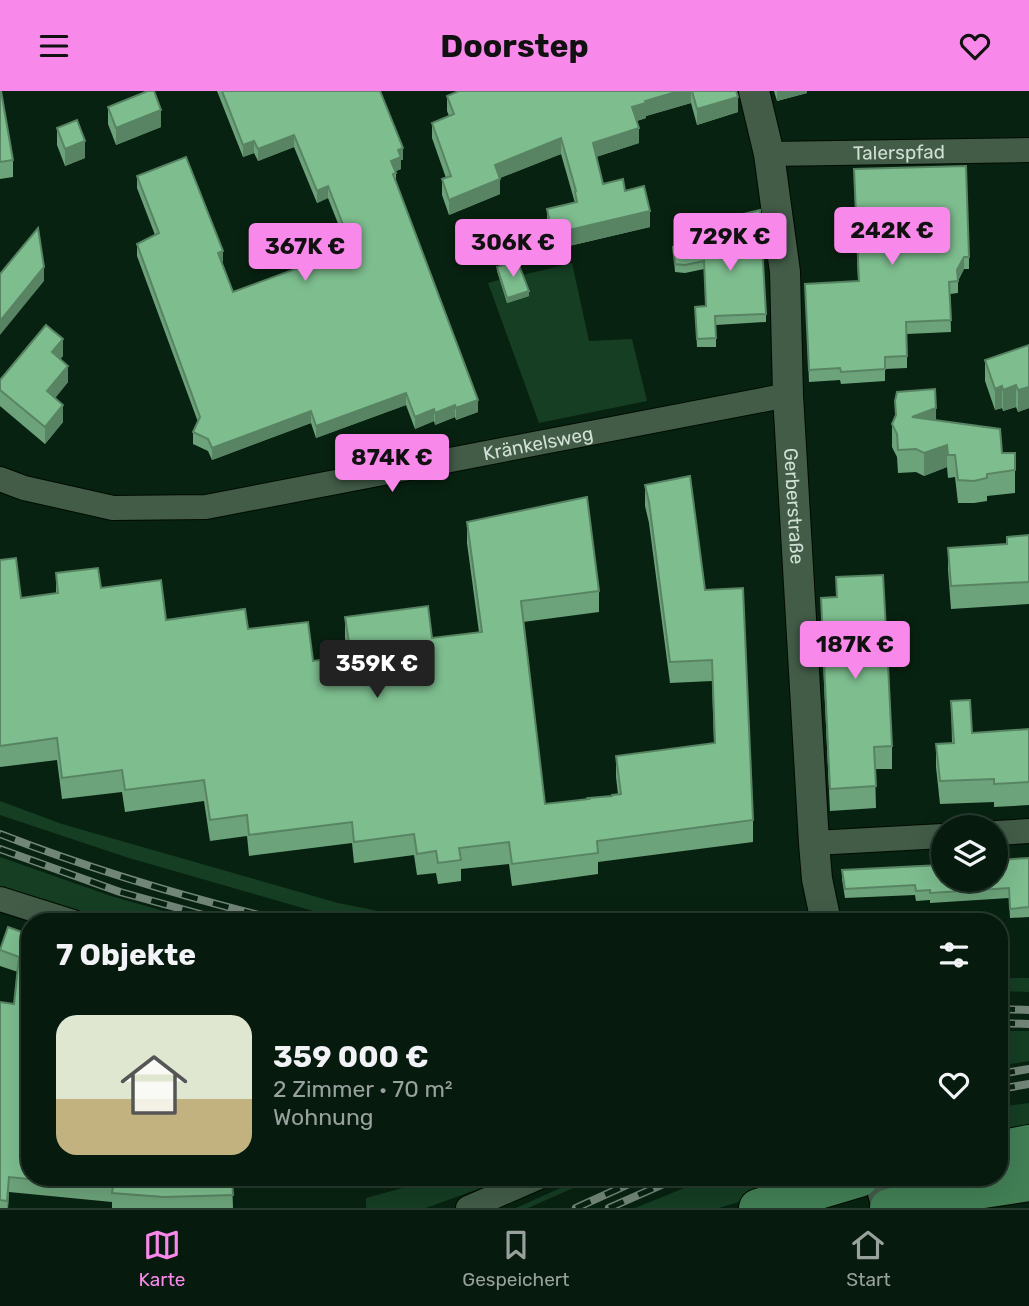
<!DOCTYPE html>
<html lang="de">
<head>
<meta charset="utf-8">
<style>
  :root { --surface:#061a0d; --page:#0f2316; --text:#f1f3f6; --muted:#98a19d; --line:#27382e; --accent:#f888ea }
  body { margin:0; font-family:Rubik,sans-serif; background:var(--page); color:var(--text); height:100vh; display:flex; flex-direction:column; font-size:26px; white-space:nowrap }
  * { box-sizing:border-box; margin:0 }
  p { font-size:23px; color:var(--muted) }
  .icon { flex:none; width:38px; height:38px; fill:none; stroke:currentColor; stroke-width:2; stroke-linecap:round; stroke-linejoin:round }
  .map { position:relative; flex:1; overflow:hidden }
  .sheet { position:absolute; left:21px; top:822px; width:987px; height:273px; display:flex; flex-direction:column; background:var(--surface); border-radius:28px; box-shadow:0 7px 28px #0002,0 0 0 2px var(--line) }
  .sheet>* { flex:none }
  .tools { position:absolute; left:931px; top:724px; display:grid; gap:14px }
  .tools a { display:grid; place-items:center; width:77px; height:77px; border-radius:50%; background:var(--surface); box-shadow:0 7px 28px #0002,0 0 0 2px var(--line); font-size:35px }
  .price { position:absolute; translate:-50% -60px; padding:0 16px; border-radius:7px; background:var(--accent); color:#111; font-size:23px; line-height:46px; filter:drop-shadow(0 2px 4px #0008) }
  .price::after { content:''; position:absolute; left:50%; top:42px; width:21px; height:16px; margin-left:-10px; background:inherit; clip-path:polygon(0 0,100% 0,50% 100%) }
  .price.on { background:#222; color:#fff }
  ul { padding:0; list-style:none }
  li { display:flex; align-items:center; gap:21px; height:175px; padding:0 35px }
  li span { display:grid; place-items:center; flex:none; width:196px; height:140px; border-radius:21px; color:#555 }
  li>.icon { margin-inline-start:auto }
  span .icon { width:84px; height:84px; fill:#fffc; stroke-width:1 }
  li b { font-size:30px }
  h2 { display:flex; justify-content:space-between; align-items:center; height:84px; padding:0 35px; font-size:30px }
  header { display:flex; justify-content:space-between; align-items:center; height:91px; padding:0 35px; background:var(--accent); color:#111; font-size:32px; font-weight:700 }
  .tabs { display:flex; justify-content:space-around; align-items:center; height:98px; border-top:2px solid var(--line); background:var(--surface); font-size:19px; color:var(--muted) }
  .tabs a { display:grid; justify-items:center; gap:4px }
  .tabs .on { color:var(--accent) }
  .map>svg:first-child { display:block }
  .green { fill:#153e23 }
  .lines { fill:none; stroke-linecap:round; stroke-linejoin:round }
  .minor-casing { stroke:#000b01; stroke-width:26 }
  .tertiary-casing { stroke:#000b01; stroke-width:32 }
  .primary-casing { stroke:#000b01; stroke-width:40 }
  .minor { stroke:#425c48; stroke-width:24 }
  .tertiary { stroke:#425c48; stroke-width:30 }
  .primary { stroke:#427f55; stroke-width:38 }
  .rail-casing { stroke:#728678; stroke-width:8 }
  .rail { stroke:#082211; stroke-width:5; stroke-dasharray:16; stroke-linecap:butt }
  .wall { fill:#6ca37a }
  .shaded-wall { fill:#588463 }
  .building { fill:#7dbd8e; stroke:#588463; stroke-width:2 }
  .labels { text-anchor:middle; stroke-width:7; stroke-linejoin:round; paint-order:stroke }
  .street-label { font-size:19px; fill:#d1e0d4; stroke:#082211 }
</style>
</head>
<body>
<header><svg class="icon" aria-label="menu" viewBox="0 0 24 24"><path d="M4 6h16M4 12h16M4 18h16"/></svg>Doorstep<svg class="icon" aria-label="heart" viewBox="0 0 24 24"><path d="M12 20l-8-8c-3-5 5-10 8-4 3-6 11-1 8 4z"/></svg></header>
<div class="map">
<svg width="1029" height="1117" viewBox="0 0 1029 1117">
  <rect width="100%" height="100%" fill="#082211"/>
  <!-- green -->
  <g class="green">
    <path d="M572,172L589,250L632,248L647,310L539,332L488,192L522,182L523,184Z"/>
    <path d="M0,710L62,733L338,812L433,831H367L313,820L129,767L0,724Z"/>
    <path d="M0,766L111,805L202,831H104L40,811L0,796Z"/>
    <path d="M999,887H1029V901L999,900Z"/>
    <path d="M999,940H1029V970L999,975Z"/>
    <path d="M1029,1012V1034L999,1039V1016Z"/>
    <path d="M439,1087H490L492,1093L426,1117H366V1107Z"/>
    <path d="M583,1087H585L587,1090L593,1087H596L528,1117H516Z"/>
    <path d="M709,1087H817L719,1117H635Z"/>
  </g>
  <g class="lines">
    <!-- minor casing -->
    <g class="minor-casing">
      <g id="minor">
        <path id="s1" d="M769,63L1029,59"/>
        <path id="s2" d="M0,388L24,397L113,417L206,416L788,304"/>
        <path d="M996,742L1029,740"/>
        <path d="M814,752L943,745"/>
        <path d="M0,808L73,831"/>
        <path d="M468,1117L537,1087"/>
      </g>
    </g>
    <!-- tertiary casing -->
    <g class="tertiary-casing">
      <g id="tertiary">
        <path id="s3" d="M754,0L769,63L785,181L788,304L814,752L817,788L826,831"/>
        <path d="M879,1087L887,1117"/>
      </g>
    </g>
    <!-- primary casing -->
    <g class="primary-casing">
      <g id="primary">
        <path d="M999,1059L1029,1053"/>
        <path d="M758,1117L859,1087"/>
        <path d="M889,1117L944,1104L1029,1091"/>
      </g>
    </g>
    <!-- minor -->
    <use href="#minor" class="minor"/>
    <!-- tertiary -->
    <use href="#tertiary" class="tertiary"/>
    <!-- primary -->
    <use href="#primary" class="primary"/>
    <!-- rail casing -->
    <g class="rail-casing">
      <g id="rail">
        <path d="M0,743C93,779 190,808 288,831"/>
        <path d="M0,758L120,801L229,831"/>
        <path d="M999,918L1029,919"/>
        <path d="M999,932L1029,933"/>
        <path d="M999,983L1029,978"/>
        <path d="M999,998L1029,993"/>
        <path d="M576,1117L642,1087"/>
        <path d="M609,1117L677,1087"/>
      </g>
    </g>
    <!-- rail -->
    <use href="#rail" class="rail"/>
  </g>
  <!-- wall -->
  <g class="wall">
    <path d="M0,0L13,69V86L0,88Z"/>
    <path d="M217,0H380L403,69H401V78L396,80V90L478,321L456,329L455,326L435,334L434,330L415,338L406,314L316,347L311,332L212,369L208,360L193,353V341L198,331L137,165V153L155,144L137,97V85L222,172L233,201L348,158L328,107L317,112L294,56L258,70L254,62L243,66Z"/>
    <path d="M459,0H736L738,21L697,34L691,12L646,25V27L637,30L639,52L596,66L603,93L625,100L650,136L552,159L547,134V118L575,112L561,63L500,87V103L449,124L442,104V88L446,87L432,47V32L449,25L447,20V5Z"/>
    <path d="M774,0H807V2L777,10Z"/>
    <path d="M108,16L161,36L116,54L108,33Z"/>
    <path d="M57,37L85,67L65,75L57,54Z"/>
    <path d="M854,90L969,166V178H964L958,190V202L950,203L951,241L907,243V277L885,278V290L841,293L840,289L809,291L805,193L858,190Z"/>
    <path d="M727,127L766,223V231L716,234V256H697L695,216L706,215L704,178L685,182L675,181L673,156L724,153L728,138Z"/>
    <path d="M497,176L529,205L507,212L497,180Z"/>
    <path d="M1029,254V317L1018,321L1016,316L1003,320L1002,317L995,319L985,290V269Z"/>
    <path d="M63,265L60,268L68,291L55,307L63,331L45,353L0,315V289Z"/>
    <path d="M895,310L1002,362L1015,379V402L987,405V410L974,412H958L955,386L948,387L947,376L924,385L916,381L898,382L897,366L892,356V333L895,327Z"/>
    <path d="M645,394L705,499L753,729V751L598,771V783L512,795L509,773L461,778V790L438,793L436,782L417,784L414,764L354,772L352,752L249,765L247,745L210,750L204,710L125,721L122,701L62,708L57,669L0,676V469L21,507L56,502V482L101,497L166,529L248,538L313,570L348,566L345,547V526L432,547L479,541L467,452V431L599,500V521L523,531L545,713L612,705L618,703L616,686V665L714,652L712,590L670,592L649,432L645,415Z"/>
    <path d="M1029,444V513L951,518L948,479V457L1007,453Z"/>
    <path d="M836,486L886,539V562H871L872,575L892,655V678H875L876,717L830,720L821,529V507L836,506Z"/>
    <path d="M951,610L972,642L1029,638V714L994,716V711L940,713L936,676V653L952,652Z"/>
    <path d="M1029,767V826L1010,827L1009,807L930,812V809L916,810L915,804L845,807L842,788V779L941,774Z"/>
    <path d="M30,844V1087H232L233,1117H112V1111L9,1101L8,1117H0V911L14,913L18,881L0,875V859Z"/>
  </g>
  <!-- shaded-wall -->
  <g class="shaded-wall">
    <path d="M679,0H691V12L646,25V27L632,31V16L645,10Z"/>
    <path d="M777,0H807V2L777,10Z"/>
    <path d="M738,6V21L697,34V18Z"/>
    <path d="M161,19V36L116,54V37Z"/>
    <path d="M639,37V52L593,67V52Z"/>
    <path d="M294,44V56L258,70V58Z"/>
    <path d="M561,47V63L495,89V74Z"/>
    <path d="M85,50V67L65,75V58Z"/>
    <path d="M254,50V62L243,66V54Z"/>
    <path d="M403,57V69H401V78L391,82V70L398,59Z"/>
    <path d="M500,88V103L449,124V109Z"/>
    <path d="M328,95V107L317,112V100Z"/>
    <path d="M650,120V136L552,159V143Z"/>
    <path d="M223,160V172L218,162Z"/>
    <path d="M964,166V178L957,191V179Z"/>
    <path d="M44,176V190L0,244V230Z"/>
    <path d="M529,200V205L507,212V207Z"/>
    <path d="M63,248V265L52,278V261Z"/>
    <path d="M68,275V291L47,317V300Z"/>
    <path d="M1016,294V316L1003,320V299Z"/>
    <path d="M1002,295V317L995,319V298Z"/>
    <path d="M1029,296V317L1018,321V299Z"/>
    <path d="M406,302V314L316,347V335Z"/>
    <path d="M478,309V321L456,329V317Z"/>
    <path d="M63,314V331L45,353V336Z"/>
    <path d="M455,314V326L435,334V322Z"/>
    <path d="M936,317V340L912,326Z"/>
    <path d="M434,318V330L415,338V326Z"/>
    <path d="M311,320V332L212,369V357Z"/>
    <path d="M947,354V376L924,385V362Z"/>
    <path d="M9,1086V1101L8,1117H7Z"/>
  </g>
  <!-- building -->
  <g class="building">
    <path d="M0,0H1L13,69L0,71Z"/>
    <path d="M148,0H154L161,19L116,37L108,16Z"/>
    <path d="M222,0H380L403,57L398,59L401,66L391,70L396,82L393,83L478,309L456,317L455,314L435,322L434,318L415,326L406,302L316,335L311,320L212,357L208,348L193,341L200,326L137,153L159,142L137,85L186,66L223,160L218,162L233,201L352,157L328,95L317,100L294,44L258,58L254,50L243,54Z"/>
    <path d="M459,0H679L645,10L646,12L632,16L639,37L593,52L603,93L623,88L625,100L644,95L650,120L552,143L547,118L577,111L575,101L576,100L561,47L495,74L500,88L449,109L442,88L451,85L432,32L454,23L447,5Z"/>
    <path d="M692,0H736L738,6L697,18Z"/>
    <path d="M77,29L85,50L65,58L57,37Z"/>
    <path d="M966,75L969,166H964L957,179L958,190L949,191L951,229L906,231L907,265L885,266V278L841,281L840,277L809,279L805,193L859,190L854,78Z"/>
    <path d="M760,119L766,223L715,225L716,247L697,248L695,216L706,215L704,170L685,174L675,173L673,156L724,153L723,138H728L727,127Z"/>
    <path d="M38,137L44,176L0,230V183Z"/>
    <path d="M517,169L529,200L507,207L497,176Z"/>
    <path d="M46,234L63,248L52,261L68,275L47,300L63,314L45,336L0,299V289Z"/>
    <path d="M1029,254V296L1018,299L1016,294L1003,299L1002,295L995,298L985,269Z"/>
    <path d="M935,298L936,317L912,326L1000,338L1002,362H1015V379L987,383V387L974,390L958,389L955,364H948L947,354L924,362L916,358L898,359L897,343L892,333L896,324L895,310L897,301Z"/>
    <path d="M690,385L705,499L743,497L753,729L597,750L598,762L512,773L509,751L459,757L461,769L438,772L436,760L417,763L414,743L354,751L352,731L249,744L247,724L210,729L204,689L125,699L122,679L62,687L57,647L0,655V469L16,467L21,507L58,502L56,482L98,477L101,497L161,489L166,529L245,518L248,538L308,531L313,570L351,565L345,526L428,515L432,547L482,541L467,431L587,406L599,500L521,510L545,713L589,708L588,707L612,705V704L621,703L616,665L715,652L712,569L670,571L649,411L645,394Z"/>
    <path d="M1029,444V491L951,495L948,457L1007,453V446Z"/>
    <path d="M883,484L886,539L869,540L872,575L888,574L892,655L874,656L876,695L830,698L821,507L837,506L836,486Z"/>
    <path d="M970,609L972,642L1029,638V691L994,693V688L940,690L936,653L954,652L951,610Z"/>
    <path d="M1029,767V816L1010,818L1009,797L930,802V799L916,800L915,794L845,798L842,779L941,774L940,772H943V789H996V769Z"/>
    <path d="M8,836L30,844V1087H232L233,1104L164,1106L112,1102L113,1096L9,1086L7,1110L0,1109V911L14,913L19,866L0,859Z"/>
  </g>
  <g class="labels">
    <!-- street labels -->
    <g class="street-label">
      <text dy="7" stroke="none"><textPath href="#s1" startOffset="130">Talerspfad</textPath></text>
      <text dy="7" stroke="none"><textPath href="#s2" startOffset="548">Kränkelsweg</textPath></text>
      <text dy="7" stroke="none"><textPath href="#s3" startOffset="418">Gerberstraße</textPath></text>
    </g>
  </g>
</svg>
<div class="tools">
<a><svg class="icon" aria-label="layers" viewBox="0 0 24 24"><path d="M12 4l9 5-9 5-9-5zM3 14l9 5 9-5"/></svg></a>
</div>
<b class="price" style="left:892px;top:176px">242K €</b>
<b class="price" style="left:730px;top:182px">729K €</b>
<b class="price" style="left:513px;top:188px">306K €</b>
<b class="price" style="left:305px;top:192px">367K €</b>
<b class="price" style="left:392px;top:403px">874K €</b>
<b class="price" style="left:855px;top:590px">187K €</b>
<b class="price on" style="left:377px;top:609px">359K €</b>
<section class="sheet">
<h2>7 Objekte<svg class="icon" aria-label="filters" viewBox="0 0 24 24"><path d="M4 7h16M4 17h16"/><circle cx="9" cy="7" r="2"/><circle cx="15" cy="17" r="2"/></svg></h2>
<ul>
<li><span style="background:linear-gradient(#dfe7d0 60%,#c2b280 0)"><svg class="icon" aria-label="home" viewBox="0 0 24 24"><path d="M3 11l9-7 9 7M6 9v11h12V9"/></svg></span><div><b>359 000 €</b><p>2 Zimmer · 70 m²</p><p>Wohnung</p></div><svg class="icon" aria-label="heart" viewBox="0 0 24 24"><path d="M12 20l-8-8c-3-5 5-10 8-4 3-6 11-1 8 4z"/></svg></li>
</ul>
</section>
</div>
<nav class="tabs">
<a class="on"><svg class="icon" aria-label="map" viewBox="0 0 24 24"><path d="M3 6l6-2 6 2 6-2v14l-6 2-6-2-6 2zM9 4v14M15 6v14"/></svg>Karte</a>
<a><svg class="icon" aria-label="saved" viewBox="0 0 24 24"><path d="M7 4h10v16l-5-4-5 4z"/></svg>Gespeichert</a>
<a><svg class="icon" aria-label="home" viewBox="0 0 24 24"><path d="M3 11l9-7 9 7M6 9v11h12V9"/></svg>Start</a>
</nav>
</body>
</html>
